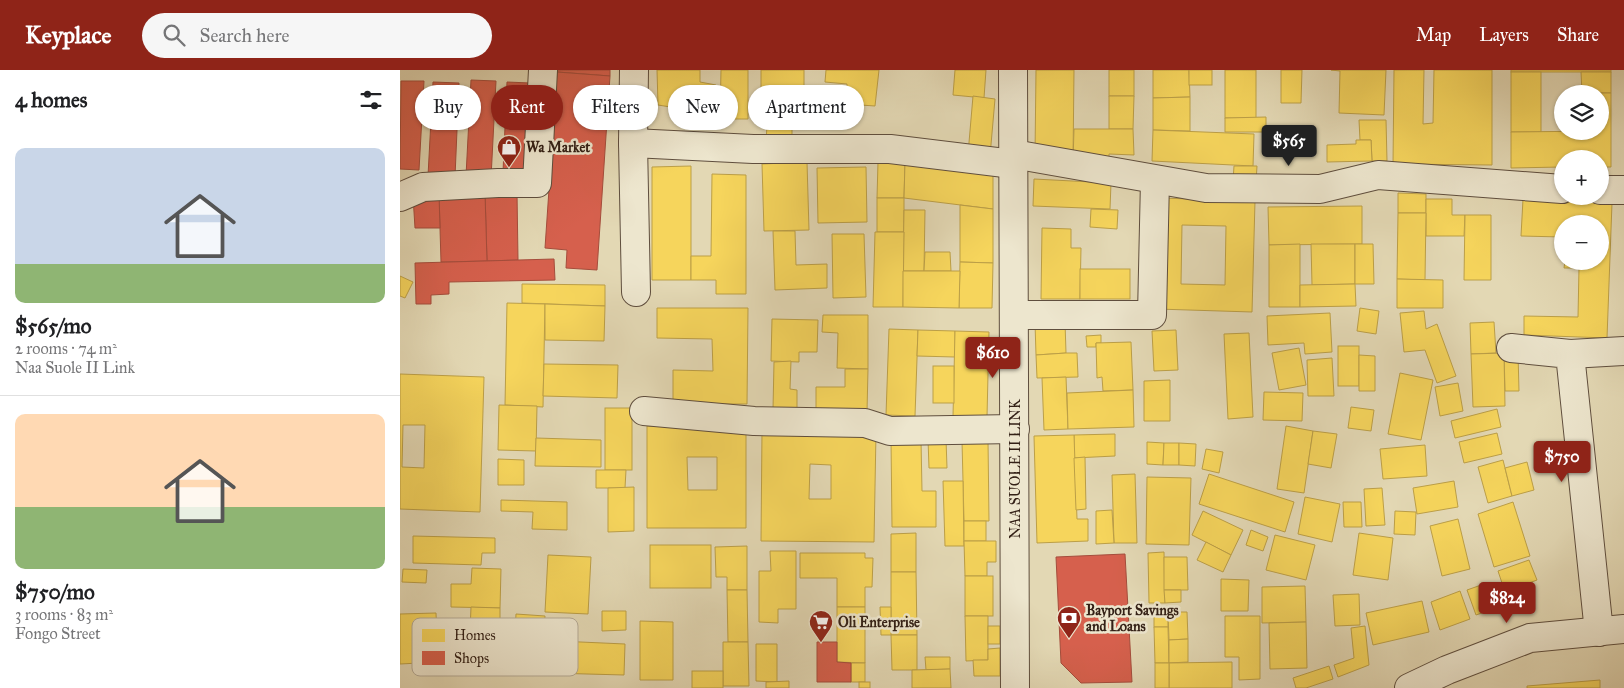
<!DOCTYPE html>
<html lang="en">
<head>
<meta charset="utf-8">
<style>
  :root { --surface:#fff; --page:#f6f6f6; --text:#202124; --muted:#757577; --line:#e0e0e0; --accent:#8f2418 }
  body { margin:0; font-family:"IM FELL Great Primer",serif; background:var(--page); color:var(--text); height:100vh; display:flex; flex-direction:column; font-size:19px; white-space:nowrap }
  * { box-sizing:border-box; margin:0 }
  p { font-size:16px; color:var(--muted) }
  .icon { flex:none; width:28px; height:28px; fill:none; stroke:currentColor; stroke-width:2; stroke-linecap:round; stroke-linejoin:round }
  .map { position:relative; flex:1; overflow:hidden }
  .sheet { display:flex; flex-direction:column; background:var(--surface); width:400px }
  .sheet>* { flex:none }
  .hud { position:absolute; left:15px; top:15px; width:475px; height:45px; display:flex; gap:10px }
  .fabs { position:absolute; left:1154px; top:15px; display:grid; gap:10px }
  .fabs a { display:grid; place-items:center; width:55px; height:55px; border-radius:50%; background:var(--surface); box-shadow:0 1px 4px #0004; font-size:25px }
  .price { position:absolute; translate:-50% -42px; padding:0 11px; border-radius:5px; background:var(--accent); color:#fff; font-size:16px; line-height:32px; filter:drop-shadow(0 1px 2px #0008) }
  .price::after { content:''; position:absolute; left:50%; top:30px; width:15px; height:11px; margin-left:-8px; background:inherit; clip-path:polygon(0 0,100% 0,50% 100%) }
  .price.active { background:#222; color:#fff }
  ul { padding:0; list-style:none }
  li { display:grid; align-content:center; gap:10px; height:265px; padding:0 15px }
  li+li { border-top:1px solid var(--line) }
  li span { display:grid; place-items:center; height:155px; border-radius:10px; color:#555 }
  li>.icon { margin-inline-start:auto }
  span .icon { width:90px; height:90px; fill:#fffc; stroke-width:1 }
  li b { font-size:21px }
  h2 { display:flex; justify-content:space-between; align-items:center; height:60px; padding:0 15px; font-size:21px }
  .pill { padding:0 18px; border-radius:22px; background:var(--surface); box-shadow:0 1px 4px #0004; font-size:18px; line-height:45px }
  .pill.active { background:var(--accent); color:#fff }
  header { display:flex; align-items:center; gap:30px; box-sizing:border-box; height:70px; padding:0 25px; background:var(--accent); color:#fff }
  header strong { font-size:24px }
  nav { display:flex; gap:28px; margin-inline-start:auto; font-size:18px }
  .search { width:350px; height:45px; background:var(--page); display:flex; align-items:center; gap:12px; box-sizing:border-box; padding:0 18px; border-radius:28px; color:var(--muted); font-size:19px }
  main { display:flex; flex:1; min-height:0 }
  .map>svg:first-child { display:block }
  .homes { fill:#f6d55c; stroke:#bc9f47; fill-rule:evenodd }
  .shops { fill:#d6604d; stroke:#a54d3c }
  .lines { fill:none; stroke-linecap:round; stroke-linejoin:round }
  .street-casing { stroke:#5f4e3e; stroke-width:30 }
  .street { stroke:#ede6ce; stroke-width:28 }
  .labels { text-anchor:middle; stroke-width:5; stroke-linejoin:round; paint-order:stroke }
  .poi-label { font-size:14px; font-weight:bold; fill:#332016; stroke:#ede6ce; text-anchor:start }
  .street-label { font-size:14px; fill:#332016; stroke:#ede6ce }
  .key { fill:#ede6ce; stroke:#b5ab97; stroke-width:1 }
  .key-label { font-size:14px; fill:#332016 }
</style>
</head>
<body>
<header>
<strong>Keyplace</strong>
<div class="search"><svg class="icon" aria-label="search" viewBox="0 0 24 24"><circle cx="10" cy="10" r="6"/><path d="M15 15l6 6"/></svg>Search here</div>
<nav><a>Map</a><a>Layers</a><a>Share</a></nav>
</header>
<main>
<section class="sheet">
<h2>4 homes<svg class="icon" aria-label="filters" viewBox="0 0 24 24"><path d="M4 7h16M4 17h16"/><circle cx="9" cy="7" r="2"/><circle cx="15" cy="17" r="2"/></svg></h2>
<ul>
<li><span style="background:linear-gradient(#c9d6e8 75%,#8fb573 0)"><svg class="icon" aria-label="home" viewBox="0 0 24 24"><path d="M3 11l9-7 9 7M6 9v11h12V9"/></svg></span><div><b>$565/mo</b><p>2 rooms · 74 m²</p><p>Naa Suole II Link</p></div></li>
<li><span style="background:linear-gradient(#ffd9b3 60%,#8fb573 0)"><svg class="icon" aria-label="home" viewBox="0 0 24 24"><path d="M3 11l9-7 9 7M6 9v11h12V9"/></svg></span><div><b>$750/mo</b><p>3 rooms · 83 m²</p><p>Fongo Street</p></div></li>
</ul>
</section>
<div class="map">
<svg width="1224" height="618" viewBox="0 0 1224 618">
  <rect width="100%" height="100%" fill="#e3d8b4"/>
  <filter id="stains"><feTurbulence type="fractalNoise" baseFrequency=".004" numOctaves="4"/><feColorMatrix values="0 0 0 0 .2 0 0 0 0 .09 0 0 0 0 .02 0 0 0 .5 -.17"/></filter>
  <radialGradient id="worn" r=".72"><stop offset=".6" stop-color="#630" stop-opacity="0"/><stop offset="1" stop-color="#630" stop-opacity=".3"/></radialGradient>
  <!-- homes -->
  <g class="homes">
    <path d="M257,0H300V12L316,15L314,44L258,35Z"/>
    <path d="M321,0H348V49H320Z"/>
    <path d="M361,0H404V28H396V55H361Z"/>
    <path d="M426,0H479L475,36L446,34L447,14L425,12Z"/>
    <path d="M555,0H586L584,28L553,25Z"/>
    <path d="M636,0H674L673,91L635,85Z"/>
    <rect x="709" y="0" width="25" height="26"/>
    <path d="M753,0H789L790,27L753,28Z"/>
    <rect x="789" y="0" width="23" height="15"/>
    <rect x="825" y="0" width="31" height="48"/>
    <path d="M881,0H902L901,33H881Z"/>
    <path d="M986,0L984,45L939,43L940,1L931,0Z"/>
    <path d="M994,0H1024L1023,54L1033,53L1034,0H1092V95L993,94Z"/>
    <rect x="1111" y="0" width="100" height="2"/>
    <rect x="1111" y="2" width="30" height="60"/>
    <path d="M1181,2H1211V23H1182Z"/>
    <path d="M1182,23H1211V97H1200V89H1162V97L1111,98V62L1200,61V24Z"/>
    <path d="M573,26L595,29L590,86L568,84Z"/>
    <path d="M709,26H734L733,59H709Z"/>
    <path d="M790,27V61L753,60V28Z"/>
    <path d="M866,47V62H825V48Z"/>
    <path d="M959,50H986L987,91H972L971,70H960Z"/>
    <path d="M367,55H392V73H366Z"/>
    <path d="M674,59H733L734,85L709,84V91H673Z"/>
    <path d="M753,60L854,64L853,96L752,91Z"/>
    <path d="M956,70H971L972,91L927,92V75L956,74Z"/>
    <path d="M407,92L409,160L364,161L362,94Z"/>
    <path d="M478,92H505L504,128H477Z"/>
    <path d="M505,92L593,105V139L504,128Z"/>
    <path d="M291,96V210H252V97Z"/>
    <path d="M834,96H857L856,112L833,111Z"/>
    <path d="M466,97L467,152L418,153L417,98Z"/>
    <path d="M312,104L346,105V224H316V210H291V186H311Z"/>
    <path d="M634,109L711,113L710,139L633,136Z"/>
    <path d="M998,123L1026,124V143H998Z"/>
    <rect x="477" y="128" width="27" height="34"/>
    <path d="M760,128L855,131L852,242L757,239ZM782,155L826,156L825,215L781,214Z"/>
    <path d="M1026,129H1052V145H1065L1064,166H1026Z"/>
    <path d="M1123,129L1212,133L1207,268L1124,265V246L1178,247L1179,198H1164L1165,191H1200V154H1162V167L1121,166Z"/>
    <path d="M560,135L593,139V193L560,192Z"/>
    <path d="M962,136V174L869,175L868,137Z"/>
    <path d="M691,139L718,140L717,159L690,157Z"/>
    <path d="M504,140H525L524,201H503Z"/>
    <path d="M998,143H1026L1025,210L997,209Z"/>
    <path d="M1065,145H1091V210H1064Z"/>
    <path d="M642,158L671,159V178H681L680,229H641Z"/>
    <path d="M373,161H395L396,195L427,194V218L375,220Z"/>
    <path d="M475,162H504L503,237H473Z"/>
    <path d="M432,164H464L466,227L433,228Z"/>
    <path d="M900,174V237H869V175Z"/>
    <path d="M911,174H955V214L912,215Z"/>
    <path d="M955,174H973L974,214H955Z"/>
    <path d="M525,182H550L551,201H524Z"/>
    <path d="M560,192L593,193L592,238H559Z"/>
    <rect x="680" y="199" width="50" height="30"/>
    <path d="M503,201H560L559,238L503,237Z"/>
    <path d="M0,206L13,212L5,228L0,226Z"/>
    <path d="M997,209L1043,210V238H997Z"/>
    <path d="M122,214L205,215V236L122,233Z"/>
    <path d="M955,214L956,236L900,237V215Z"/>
    <path d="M107,233L145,234L143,337L105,335Z"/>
    <path d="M145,234L205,236L204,271L145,270Z"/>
    <path d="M257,238H348L347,334H273V300L313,301L312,269L257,268Z"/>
    <path d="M960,238L979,241L976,264L957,261Z"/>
    <path d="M1024,241L1026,259L1037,254L1056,306L1037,313L1025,280L1004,282L1000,243Z"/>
    <path d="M930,243L932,282L905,284L904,273L868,275L867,246Z"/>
    <path d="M423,245H468V299L437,298L438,263L422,262Z"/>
    <path d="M372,249L418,250L417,282H399V292L371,291Z"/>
    <path d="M665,252L666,283L636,285L635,253Z"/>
    <path d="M1094,252L1096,283L1071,284L1070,253Z"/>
    <path d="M489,259L518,260L515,346L486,345Z"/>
    <path d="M518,260L555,261V287L517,286Z"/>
    <path d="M776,260L778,300L754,301L752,261Z"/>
    <path d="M555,261L589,262L587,347L553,346Z"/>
    <path d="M849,263L853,347L828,349L824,264Z"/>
    <path d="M701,265V273H696V277H687L686,266Z"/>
    <path d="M731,272L733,320L703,321L702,307L697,308L696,273Z"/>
    <rect x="938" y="276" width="21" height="40"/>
    <path d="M899,278L906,315L879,320L872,283Z"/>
    <path d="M666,283H677L678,307L637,308L636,285Z"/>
    <path d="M1104,283H1118L1119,321H1105Z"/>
    <path d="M1104,283L1105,336L1073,337L1071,284Z"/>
    <path d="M959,285L975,286V321H959Z"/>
    <path d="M932,288L934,326H908L907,290Z"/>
    <path d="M391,291L390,319L397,320V340L373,339L374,292Z"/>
    <path d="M144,294L218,295L217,328L143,326Z"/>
    <rect x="533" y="296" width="21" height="37"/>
    <path d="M445,299H468L467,342H416V317H445Z"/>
    <path d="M1000,303L1033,310L1021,370L988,364Z"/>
    <path d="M0,304L84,307L80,442L0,439ZM3,355H25L24,398L2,397Z"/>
    <path d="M666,307L668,359L644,360L642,308Z"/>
    <path d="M770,310V351H744V311Z"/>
    <path d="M1058,313L1063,341L1040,346L1035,317Z"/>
    <path d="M733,320L734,357L668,359L667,323Z"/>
    <path d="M864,322L903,323L902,351L863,350Z"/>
    <path d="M99,335L137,336L136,381L98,380Z"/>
    <path d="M951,337L974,340L971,361L948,358Z"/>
    <rect x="205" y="338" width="27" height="62"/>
    <path d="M1097,339L1101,357L1055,368L1051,351Z"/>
    <path d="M247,356L346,357V458H247ZM287,387H317V420H288Z"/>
    <path d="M886,356L913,361L904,423L877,419Z"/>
    <path d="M362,361L476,362L474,472L361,471ZM410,394L431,395V429H409Z"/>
    <path d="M913,361L937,364L931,398L908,394Z"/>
    <path d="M1097,363L1102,384L1064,393L1059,372Z"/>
    <path d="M715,364V386L674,388V365Z"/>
    <path d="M674,365L677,449H688V471L637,473L634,366Z"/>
    <path d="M136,368L201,370V397L135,396Z"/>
    <path d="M528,369H546L547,398H529Z"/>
    <path d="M491,370H521L522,421H536V457H492Z"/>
    <path d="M588,370L589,451H564L562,371Z"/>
    <path d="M747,372L764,373L763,395L747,394Z"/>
    <path d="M764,373H779V395H763Z"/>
    <path d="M779,373L796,374L795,396L779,395Z"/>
    <path d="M1025,375L1027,406L983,409L980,379Z"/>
    <path d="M806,379L823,382L819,403L802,399Z"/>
    <path d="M685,387L686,439L676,440L674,388Z"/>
    <path d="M98,389L124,390V415H98Z"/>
    <path d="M1103,390L1112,426L1088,433L1078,397Z"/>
    <path d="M1127,392L1134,420L1112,426L1105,398Z"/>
    <path d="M196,400H226L225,418H196Z"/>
    <path d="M735,404L737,473H714L712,405Z"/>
    <path d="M809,404L894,432L885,462L799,434Z"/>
    <path d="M747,407L791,408L789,475L746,474Z"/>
    <path d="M543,411H563L564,476H545Z"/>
    <path d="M1054,411L1058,437L1017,444L1013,418Z"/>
    <path d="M234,417V461L208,462V418Z"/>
    <path d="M982,418L985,455L966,456L964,419Z"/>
    <path d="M905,427L940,434L932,472L898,464Z"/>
    <path d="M101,430L167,432V460L132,459L133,442L101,441Z"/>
    <path d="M943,432H961L962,457H944Z"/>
    <path d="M1113,432L1130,486L1094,497L1078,444Z"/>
    <path d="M712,440L714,473L696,474V441Z"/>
    <path d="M803,441L843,460L831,485L792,465Z"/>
    <path d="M995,441L1016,442L1015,465L994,464Z"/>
    <path d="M1058,449L1070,499L1042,506L1030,456Z"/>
    <rect x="564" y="451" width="22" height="20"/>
    <path d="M851,460L868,467L863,481L846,475Z"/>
    <path d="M516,463V502H491V464Z"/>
    <path d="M959,463L993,468L988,510L953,505Z"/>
    <path d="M875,465L915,475L906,510L866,500Z"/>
    <path d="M13,466L95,468V483H82L81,495L13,493Z"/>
    <path d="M564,471H596V492H587V506H565Z"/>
    <path d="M806,472L831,485L823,502L797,490Z"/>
    <rect x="250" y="475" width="61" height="43"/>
    <path d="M347,476V520H327V507H316L315,477Z"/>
    <path d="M370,481H396V539H378V553L359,552V501H371Z"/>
    <path d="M764,482L765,533H749L748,483Z"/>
    <path d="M400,483H465V488H473L472,517H465V537H437V508H400Z"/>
    <path d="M148,485L191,487L188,544L145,542Z"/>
    <path d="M764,487H787L788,520H764Z"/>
    <path d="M1129,490L1137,510L1105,522L1098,501Z"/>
    <path d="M72,498L101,499L100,538L51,537V514H71Z"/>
    <path d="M3,499L27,500L26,513L2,512Z"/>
    <path d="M491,502H516L517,565H491Z"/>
    <rect x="565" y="506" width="28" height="40"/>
    <path d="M821,509L849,510L848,541H821Z"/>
    <path d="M1084,514L1093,539L1076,545L1067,520Z"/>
    <path d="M905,516L906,552L862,553V517Z"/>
    <path d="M327,520H347L348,572H328Z"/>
    <path d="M764,520H781V532L765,533Z"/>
    <path d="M1060,521L1070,549L1040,560L1031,532Z"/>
    <path d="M959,524L960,555L935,556L933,525Z"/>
    <path d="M1022,531L1029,562L973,575L966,543Z"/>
    <path d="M71,537L100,538V563L70,562Z"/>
    <path d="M437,537H465V593L437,592Z"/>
    <path d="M480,537H491V565H481Z"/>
    <rect x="754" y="538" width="14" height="19"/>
    <path d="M202,541H226V560L202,561Z"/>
    <path d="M768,542H787L788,569L769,570Z"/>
    <path d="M36,543L38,592L0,594V544Z"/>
    <path d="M116,544L145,546L144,565L115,564Z"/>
    <path d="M565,546H588V590L566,591Z"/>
    <path d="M825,546H860V609L839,610V587H825Z"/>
    <path d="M240,551L273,552V610H240Z"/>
    <path d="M906,552L907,598L870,599L869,553Z"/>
    <rect x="588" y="556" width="12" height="18"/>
    <path d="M965,556L969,595L938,607L934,595L954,588L951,558Z"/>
    <path d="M754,557H768L769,593H755Z"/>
    <path d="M491,565H517V600H492Z"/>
    <path d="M114,569L225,574L224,605L113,602Z"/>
    <path d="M788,569V592L769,593V570Z"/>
    <path d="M323,572H348L349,616H323Z"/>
    <path d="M356,574H377V612L356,611Z"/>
    <path d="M600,578V606H574L573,590H588V579Z"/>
    <path d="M525,587H550V599L526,600Z"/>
    <path d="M832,592V618H769V593Z"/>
    <rect x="451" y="593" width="14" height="19"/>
    <rect x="755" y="593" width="14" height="25"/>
    <path d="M929,596L933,609L906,618H896L893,608Z"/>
    <path d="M550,599L551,618H512V600Z"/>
    <rect x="292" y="601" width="31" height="17"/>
    <path d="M1200,610V618H1127V616Z"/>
    <path d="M389,611V618H366V612Z"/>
    <rect x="459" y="612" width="11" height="6"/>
  </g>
  <!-- shops -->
  <g class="shops">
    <path d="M157,0H210V6L157,2Z"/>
    <path d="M157,2L210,6L197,200L166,198L167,180L145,178Z"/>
    <path d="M71,10L96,11L91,108L66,106Z"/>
    <path d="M1,11H24L19,100L0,99Z"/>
    <path d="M33,12L59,13L55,107L28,106Z"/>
    <path d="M107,12L130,13L125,103L103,102Z"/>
    <path d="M85,123H117L118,190L87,191Z"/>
    <path d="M85,123L87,191L41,192L39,124Z"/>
    <path d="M39,124L40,158H15L13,126Z"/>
    <path d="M154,189L155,210L49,212V224L31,225V234H16L15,193Z"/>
    <path d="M725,484L732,612L681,613L661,593L656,487Z"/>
    <path d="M417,572H437V592L451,593V612H417Z"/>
  </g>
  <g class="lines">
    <!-- street casing -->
    <g class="street-casing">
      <g id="street">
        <path d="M234,0L233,73L236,222"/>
        <path d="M613,0L615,618"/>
        <path d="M233,73L353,79H490L613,94"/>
        <path d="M613,84L806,118L920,119L978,105L1162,119"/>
        <path d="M1200,120H1224"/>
        <path d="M0,127L23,117L98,113H137L143,0"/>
        <path d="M614,245H752L755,110"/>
        <path d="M1111,278L1170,284L1199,562"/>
        <path d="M1170,284L1224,281"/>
        <path d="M244,341L354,351L465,353L490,361L615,359"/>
        <path d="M1009,618L1047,600L1130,568L1224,559"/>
      </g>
    </g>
    <!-- street -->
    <use href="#street" class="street"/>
  </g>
  <!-- icons -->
  <defs>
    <g id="shop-pin" transform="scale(1.25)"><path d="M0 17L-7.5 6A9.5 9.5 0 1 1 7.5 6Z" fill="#8f2418" stroke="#ede6ce"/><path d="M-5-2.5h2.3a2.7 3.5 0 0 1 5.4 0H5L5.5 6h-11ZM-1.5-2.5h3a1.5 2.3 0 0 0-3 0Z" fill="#fff"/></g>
    <g id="bank-pin" transform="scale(1.25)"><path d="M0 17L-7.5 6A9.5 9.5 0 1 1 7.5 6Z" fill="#8f2418" stroke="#ede6ce"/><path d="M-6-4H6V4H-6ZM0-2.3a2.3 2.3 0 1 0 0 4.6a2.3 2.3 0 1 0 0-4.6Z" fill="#fff"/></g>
    <g id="supermarket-pin" transform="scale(1.25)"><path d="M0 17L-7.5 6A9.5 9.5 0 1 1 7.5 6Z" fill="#8f2418" stroke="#ede6ce"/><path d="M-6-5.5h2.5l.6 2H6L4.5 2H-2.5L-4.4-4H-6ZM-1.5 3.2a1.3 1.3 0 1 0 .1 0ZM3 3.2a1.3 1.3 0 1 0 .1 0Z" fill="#fff"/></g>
  </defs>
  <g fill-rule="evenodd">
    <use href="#shop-pin" x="109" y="77"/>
    <use href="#bank-pin" x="669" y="548"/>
    <use href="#supermarket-pin" x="421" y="552"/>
  </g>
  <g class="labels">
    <!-- poi labels -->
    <g class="poi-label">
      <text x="126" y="82">Wa Market</text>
      <text x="686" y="545">Bayport Savings<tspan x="686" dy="16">and Loans</tspan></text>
      <text x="438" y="557">Oli Enterprise</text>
    </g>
    <!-- street labels -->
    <g class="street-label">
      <text transform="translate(615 399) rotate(-90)" y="5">NAA SUOLE II LINK</text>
    </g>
  </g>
  <!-- legend -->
  <rect x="12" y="548" width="166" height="58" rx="8" class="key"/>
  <rect x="22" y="559" width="23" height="13" fill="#f6d55c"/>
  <rect x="22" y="581" width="23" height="14" fill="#d6604d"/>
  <g class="key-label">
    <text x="54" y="570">Homes</text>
    <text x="54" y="593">Shops</text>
  </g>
  <rect width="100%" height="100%" filter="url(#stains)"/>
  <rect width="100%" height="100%" fill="url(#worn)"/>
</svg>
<div class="fabs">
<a><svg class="icon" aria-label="layers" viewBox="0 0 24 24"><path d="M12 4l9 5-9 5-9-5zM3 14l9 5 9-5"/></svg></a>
<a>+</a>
<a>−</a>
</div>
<b class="price active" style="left:889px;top:97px">$565</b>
<b class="price" style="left:593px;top:309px">$610</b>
<b class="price" style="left:1162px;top:413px">$750</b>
<b class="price" style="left:1107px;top:554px">$824</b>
<div class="hud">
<a class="pill">Buy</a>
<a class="pill active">Rent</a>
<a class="pill">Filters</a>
<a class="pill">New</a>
<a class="pill">Apartment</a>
</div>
</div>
</main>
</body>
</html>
